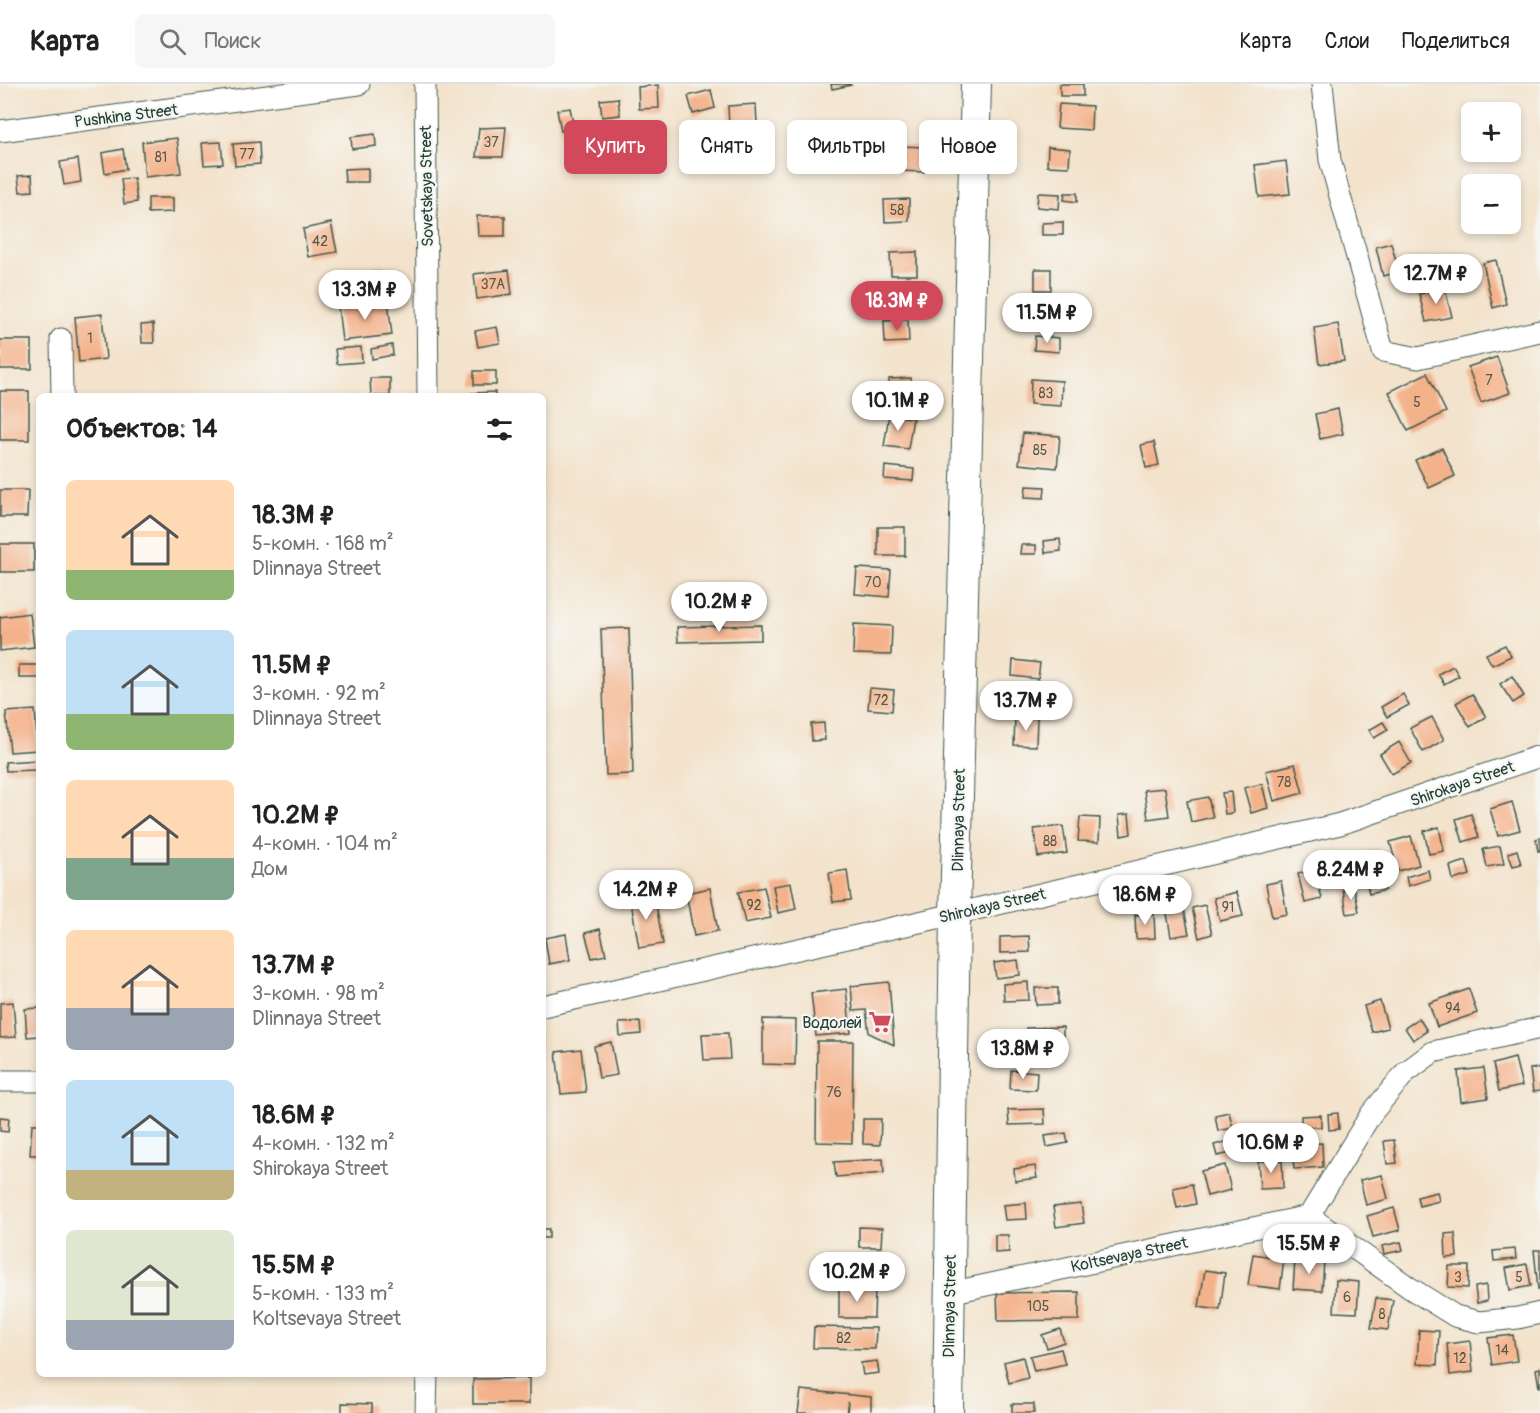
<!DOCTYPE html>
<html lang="ru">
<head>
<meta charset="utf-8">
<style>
  :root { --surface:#fff; --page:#f6f6f6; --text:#222; --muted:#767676; --line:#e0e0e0; --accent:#d1495b }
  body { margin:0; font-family:Pangolin,sans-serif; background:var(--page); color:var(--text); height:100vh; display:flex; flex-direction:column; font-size:22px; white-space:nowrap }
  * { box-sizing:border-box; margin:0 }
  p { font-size:20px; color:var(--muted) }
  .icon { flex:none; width:33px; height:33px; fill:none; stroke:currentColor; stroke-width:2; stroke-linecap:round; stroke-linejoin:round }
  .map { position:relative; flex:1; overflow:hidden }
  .side { position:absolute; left:36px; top:309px; width:510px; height:984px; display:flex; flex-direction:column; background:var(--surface); border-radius:9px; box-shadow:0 3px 9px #0003 }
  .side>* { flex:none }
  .banner { position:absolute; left:564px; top:36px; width:570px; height:54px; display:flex; gap:12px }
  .tools { position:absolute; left:1461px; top:18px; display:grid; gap:12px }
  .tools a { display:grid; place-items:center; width:60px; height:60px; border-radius:9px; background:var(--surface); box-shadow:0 3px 9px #0003; font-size:30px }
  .price { position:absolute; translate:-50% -51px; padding:0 14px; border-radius:21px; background:#fff; color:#222; font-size:20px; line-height:39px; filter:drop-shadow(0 2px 3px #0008) }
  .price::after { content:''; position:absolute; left:50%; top:36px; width:18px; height:14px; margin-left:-9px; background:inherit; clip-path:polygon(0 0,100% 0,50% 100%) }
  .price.current { background:var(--accent); color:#fff }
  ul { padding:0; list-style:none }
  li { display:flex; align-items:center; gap:18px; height:150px; padding:0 30px }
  li span { display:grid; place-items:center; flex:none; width:168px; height:120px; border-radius:9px; color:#555 }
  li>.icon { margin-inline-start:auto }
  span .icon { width:72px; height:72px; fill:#fffc; stroke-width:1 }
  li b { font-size:26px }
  h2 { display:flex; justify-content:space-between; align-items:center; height:72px; padding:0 30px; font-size:26px }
  .chip { padding:0 21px; border-radius:9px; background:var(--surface); box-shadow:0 3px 9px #0003; font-size:21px; line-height:54px }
  .chip.current { background:var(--accent); color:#fff }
  header { display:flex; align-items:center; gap:36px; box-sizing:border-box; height:84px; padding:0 30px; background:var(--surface); border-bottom:2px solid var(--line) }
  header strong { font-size:28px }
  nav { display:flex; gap:33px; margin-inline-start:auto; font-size:21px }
  .search { width:420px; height:54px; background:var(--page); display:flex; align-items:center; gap:15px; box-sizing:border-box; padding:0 21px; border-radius:9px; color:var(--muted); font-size:22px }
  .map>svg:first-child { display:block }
  .building { fill:#f4b28b }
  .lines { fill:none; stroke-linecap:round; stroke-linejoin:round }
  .street-casing { stroke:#3f564b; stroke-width:23 }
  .secondary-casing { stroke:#3f564b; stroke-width:32 }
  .street { stroke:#fff; stroke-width:21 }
  .secondary { stroke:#fff; stroke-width:30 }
  .labels { text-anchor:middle; stroke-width:4.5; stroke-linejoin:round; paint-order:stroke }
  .number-label { font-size:14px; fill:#545a4a }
  .street-label { font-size:16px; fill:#1f3d34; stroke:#f6f6f2 }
  .poi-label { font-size:16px; fill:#1f3d34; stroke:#f6f6f2; text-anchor:end }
</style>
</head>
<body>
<header>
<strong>Карта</strong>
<div class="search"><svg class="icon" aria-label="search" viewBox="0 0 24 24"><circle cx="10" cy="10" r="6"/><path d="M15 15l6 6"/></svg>Поиск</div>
<nav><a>Карта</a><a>Слои</a><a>Поделиться</a></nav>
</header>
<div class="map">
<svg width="1540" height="1329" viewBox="0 0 1540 1329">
  <rect width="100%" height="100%" fill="#f6f6f2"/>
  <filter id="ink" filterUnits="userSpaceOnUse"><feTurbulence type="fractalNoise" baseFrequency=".0167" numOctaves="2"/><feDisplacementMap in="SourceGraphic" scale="12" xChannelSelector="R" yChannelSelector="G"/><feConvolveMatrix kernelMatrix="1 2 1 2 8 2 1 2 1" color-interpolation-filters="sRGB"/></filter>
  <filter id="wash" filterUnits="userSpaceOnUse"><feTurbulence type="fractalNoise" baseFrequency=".008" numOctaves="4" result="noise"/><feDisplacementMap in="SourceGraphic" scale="24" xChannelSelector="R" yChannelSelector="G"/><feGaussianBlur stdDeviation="1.35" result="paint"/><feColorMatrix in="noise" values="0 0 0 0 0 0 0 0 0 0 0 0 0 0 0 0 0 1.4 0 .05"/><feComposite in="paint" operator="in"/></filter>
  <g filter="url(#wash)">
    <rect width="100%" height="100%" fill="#f3e3cc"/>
    <g id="blocks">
      <!-- building -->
      <g class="building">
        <path d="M831,0H850L851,1L832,5Z"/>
        <rect x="1060" y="0" width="23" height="12"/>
        <path d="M658,1L659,24L639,25L638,3Z"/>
        <path d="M711,6L715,24L693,30L688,12Z"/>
        <path d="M618,14L620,31L602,33L600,16Z"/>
        <path d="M756,20L758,62L730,64L728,22Z"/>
        <path d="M1059,20L1092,22L1091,46L1057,44Z"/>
        <path d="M570,24L574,44L561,47L557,26Z"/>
        <path d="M506,43L503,73H476L479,44Z"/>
        <path d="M375,50L376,62L352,65L351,53Z"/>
        <path d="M177,54L181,89L145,93L142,58Z"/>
        <path d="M221,58L223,80L204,81L202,59Z"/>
        <path d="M259,58L260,80L235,82L233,60Z"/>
        <path d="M900,62L925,63L924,88L898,87Z"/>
        <path d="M1048,63L1070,65L1069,83L1047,82Z"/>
        <path d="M123,65L126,85L105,89L102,69Z"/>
        <path d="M78,75L81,98L64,101L60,78Z"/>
        <path d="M1286,77L1290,110L1259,113L1255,81Z"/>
        <path d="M368,84V98H345L344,85Z"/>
        <path d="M32,91L33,107L20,108L18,92Z"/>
        <path d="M134,94L137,118L124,120L121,95Z"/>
        <path d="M1038,109L1060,110L1059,125L1037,123Z"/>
        <path d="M1065,109H1077V118L1064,116Z"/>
        <path d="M148,114H173V128L148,129Z"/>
        <path d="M909,115V137L885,138L884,116Z"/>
        <path d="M477,132H505V152H478Z"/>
        <path d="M1063,138V151H1042V139Z"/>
        <path d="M331,139L337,168L308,173L303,145Z"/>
        <path d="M1391,159L1399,188L1383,192L1376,163Z"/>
        <path d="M917,168V191H891L890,169Z"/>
        <path d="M1496,176L1506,220L1493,224L1483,179Z"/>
        <rect x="1035" y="185" width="16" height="21"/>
        <path d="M509,186L512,210L477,215L474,190Z"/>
        <path d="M380,188L381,211L358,212L357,189Z"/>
        <path d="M1445,204L1452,233L1426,238L1419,210Z"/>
        <path d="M388,217L392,251L342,257L338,223Z"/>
        <path d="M1037,219L1054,221L1053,231L1036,229Z"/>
        <path d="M102,230L106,275L79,278L75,233Z"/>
        <path d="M908,236L909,258L885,259L884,237Z"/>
        <path d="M153,240L154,259H142L141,241Z"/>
        <path d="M1338,240L1344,277L1319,280L1314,244Z"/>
        <path d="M497,243L500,259L478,263L475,247Z"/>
        <path d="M1035,252L1059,254V268L1034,266Z"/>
        <rect x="0" y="256" width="32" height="29"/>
        <path d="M392,261L393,271L372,275L371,265Z"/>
        <path d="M361,263L362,278L337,280L335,265Z"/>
        <path d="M1497,273L1510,309L1481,319L1468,283Z"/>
        <rect x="474" y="287" width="22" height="14"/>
        <path d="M1427,289L1446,328L1408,347L1389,308Z"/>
        <path d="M370,294H390V312H371Z"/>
        <path d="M911,294L912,315L890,316L889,295Z"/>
        <path d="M1031,295L1062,297L1061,322L1030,320Z"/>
        <rect x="0" y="307" width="29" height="49"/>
        <path d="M495,308V312H472V309Z"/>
        <path d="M1338,325L1343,350L1320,355L1315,330Z"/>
        <path d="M889,331L913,334L908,365L884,362Z"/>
        <path d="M1023,349L1060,352L1057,384L1019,380Z"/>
        <path d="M1154,358L1159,381L1146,384L1141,361Z"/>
        <path d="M1442,364L1455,392L1429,404L1415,376Z"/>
        <path d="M885,382L914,385L913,397L884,395Z"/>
        <path d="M1026,402L1045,403L1044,414L1025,413Z"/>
        <path d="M0,406H28L27,433H0Z"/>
        <rect x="878" y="443" width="27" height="29"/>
        <path d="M1060,455L1061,467L1045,469L1044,457Z"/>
        <rect x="0" y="460" width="34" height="28"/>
        <path d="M1021,461H1036V470H1020Z"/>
        <path d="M857,484L891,486L889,513L855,510Z"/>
        <path d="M30,529L34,563L0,567V533Z"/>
        <path d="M854,540L892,542L891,571L853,570Z"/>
        <path d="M761,541V556L678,558L677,543Z"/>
        <path d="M629,544L633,690L606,691L601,545Z"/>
        <path d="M1505,561L1511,572L1492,581L1486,570Z"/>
        <path d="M1013,576L1040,579L1038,595L1012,592Z"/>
        <rect x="19" y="581" width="20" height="13"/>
        <path d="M1453,582L1459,592L1444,600L1438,590Z"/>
        <path d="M1512,592L1524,612L1513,619L1500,600Z"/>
        <path d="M870,604L894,606L892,627L868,625Z"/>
        <path d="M1403,610L1409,621L1387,633L1381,623Z"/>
        <path d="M1472,610L1486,633L1470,643L1456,619Z"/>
        <path d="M35,626L38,666L10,668L6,628Z"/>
        <path d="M1015,633L1037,634L1036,662L1014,661Z"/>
        <path d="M1432,633L1444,656L1423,668L1410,644Z"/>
        <path d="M1383,638L1388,646L1374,654L1369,646Z"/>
        <path d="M824,639L825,656L812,657L811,640Z"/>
        <path d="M1399,658L1411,679L1392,690L1380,670Z"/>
        <path d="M39,676V686L6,687L5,678Z"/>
        <path d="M1295,680L1303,709L1274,717L1266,687Z"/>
        <path d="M1262,700L1268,724L1251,729L1244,704Z"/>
        <path d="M1165,704L1169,732L1148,735L1144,706Z"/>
        <path d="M1231,708L1233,729L1225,730L1222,709Z"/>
        <path d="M1208,713L1213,733L1191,738L1187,717Z"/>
        <path d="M1512,718L1520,746L1498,752L1490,725Z"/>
        <path d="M1129,730L1131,750L1121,752L1119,731Z"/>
        <path d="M1471,730L1479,753L1463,758L1456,735Z"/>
        <path d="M1080,733L1100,734L1099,758L1078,757Z"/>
        <path d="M1063,742L1067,769L1038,773L1034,745Z"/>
        <path d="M1439,743L1444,767L1429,770L1424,747Z"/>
        <path d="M1411,752L1419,781L1398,787L1390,758Z"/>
        <path d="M1540,754V767H1538L1536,755Z"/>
        <path d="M1500,762L1504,780L1487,783L1483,765Z"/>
        <path d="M1378,766L1385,806L1369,810L1361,769Z"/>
        <path d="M1517,766L1521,780L1513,782L1508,769Z"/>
        <path d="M1466,777L1470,791L1453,796L1450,782Z"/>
        <path d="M1315,785L1322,815L1305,819L1298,790Z"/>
        <path d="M847,786L851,816L833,818L829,789Z"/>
        <path d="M1428,786L1430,795L1408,802L1406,793Z"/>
        <path d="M1281,797L1287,830L1272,833L1266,800Z"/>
        <path d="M791,799L796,825L778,829L773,802Z"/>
        <path d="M764,803L771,834L745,839L738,808Z"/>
        <path d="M1354,803L1359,828L1347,830L1343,805Z"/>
        <path d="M710,804L718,847L694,852L686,809Z"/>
        <path d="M1237,808L1243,832L1220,837L1214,814Z"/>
        <path d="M654,809L663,860L639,864L630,813Z"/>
        <path d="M1183,820L1189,850L1171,853L1166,823Z"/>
        <path d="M1205,821L1212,850L1199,854L1192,824Z"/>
        <path d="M1154,830L1155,854L1136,855L1135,831Z"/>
        <path d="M600,845L606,871L592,874L585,849Z"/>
        <path d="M566,850L570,876L549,880L545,854Z"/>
        <path d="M1029,852L1030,868L1000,869V853Z"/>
        <path d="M1018,876L1020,891L996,894L994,879Z"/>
        <path d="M889,898L894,961L869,949L866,926L853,927L851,902Z"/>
        <path d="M1028,898L1029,916L1004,917L1003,900Z"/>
        <path d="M1035,904H1058V920L1036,921Z"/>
        <path d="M846,905L851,949L816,952L811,909Z"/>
        <path d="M1469,905L1477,929L1437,943L1429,919Z"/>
        <path d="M1380,917L1388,944L1372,948L1364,922Z"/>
        <path d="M13,918L16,953L0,954V919Z"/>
        <path d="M39,924V952L27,953L25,925Z"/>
        <path d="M1419,934L1427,947L1413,956L1405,944Z"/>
        <path d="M763,935L796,936L795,981L763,980Z"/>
        <path d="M640,938L641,950L620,952L619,939Z"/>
        <path d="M1063,943V968H1026V944Z"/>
        <path d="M728,949L730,975L704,976L702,950Z"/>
        <path d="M817,957H853L852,1059L816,1058Z"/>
        <path d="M611,958L617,991L599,994L594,962Z"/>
        <path d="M581,965L586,1008L561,1010L556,968Z"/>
        <path d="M1515,974L1522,1002L1499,1007L1493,980Z"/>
        <path d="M1484,984L1488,1014L1461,1018L1458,987Z"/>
        <path d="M1540,984V1007L1533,1008L1530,985Z"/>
        <path d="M1011,986L1037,988L1036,1006L1010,1005Z"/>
        <path d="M1044,1025L1045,1040L1009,1041L1008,1026Z"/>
        <path d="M1229,1028L1233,1044L1218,1047L1215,1031Z"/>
        <path d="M1338,1029L1339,1045L1329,1046L1328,1030Z"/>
        <path d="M1321,1031V1043H1301V1032Z"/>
        <path d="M0,1033L9,1034L8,1048L0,1047Z"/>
        <path d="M863,1035H881L880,1061L863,1060Z"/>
        <path d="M32,1040H39V1071H30Z"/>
        <path d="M1066,1049L1068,1059L1047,1063L1045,1052Z"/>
        <path d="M1233,1056L1236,1068L1217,1072L1214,1061Z"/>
        <path d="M1394,1056L1397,1079L1387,1080L1384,1057Z"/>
        <path d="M1322,1059L1323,1083L1294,1085L1292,1061Z"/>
        <path d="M883,1075L884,1089L836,1093L834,1078Z"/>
        <path d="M1282,1076L1283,1104L1260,1105L1258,1077Z"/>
        <path d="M1225,1081L1231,1106L1207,1112L1201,1087Z"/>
        <path d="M1035,1082L1037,1094L1015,1097L1014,1085Z"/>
        <path d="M1382,1091L1388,1115L1366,1121L1360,1096Z"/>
        <path d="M1192,1100L1196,1120L1177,1124L1173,1104Z"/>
        <path d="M1437,1108L1439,1117L1419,1122L1417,1113Z"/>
        <path d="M1026,1119L1027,1135L1005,1136L1003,1121Z"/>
        <path d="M1081,1120L1084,1139L1056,1143L1053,1123Z"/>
        <path d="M1394,1124L1400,1146L1373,1153L1367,1132Z"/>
        <path d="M859,1143L882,1144L881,1163H859Z"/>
        <rect x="543" y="1145" width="6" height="9"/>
        <path d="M1455,1149L1457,1173L1446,1174L1445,1150Z"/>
        <path d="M995,1151H1008L1009,1168L995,1169Z"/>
        <path d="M1401,1158L1403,1166L1384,1170L1382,1162Z"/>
        <path d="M1515,1165L1516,1175L1494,1177L1493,1167Z"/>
        <path d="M1534,1166H1540V1205H1538Z"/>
        <path d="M1253,1170L1284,1175L1280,1205L1248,1201Z"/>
        <path d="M1295,1176L1324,1177L1322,1207L1293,1205Z"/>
        <path d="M1527,1180L1531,1202L1510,1206L1506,1184Z"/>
        <path d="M1449,1182H1469L1468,1204L1448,1203Z"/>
        <path d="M1205,1186L1225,1189L1220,1226L1199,1223Z"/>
        <path d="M1336,1196L1359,1198L1357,1229L1334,1228Z"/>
        <path d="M1486,1201L1487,1217L1477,1219L1475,1203Z"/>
        <path d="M839,1203L875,1204L874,1234H839Z"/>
        <path d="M1079,1208V1236L998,1237L997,1209Z"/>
        <path d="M1376,1214L1393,1216L1388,1246L1371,1244Z"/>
        <path d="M814,1243L876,1244L875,1265L813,1264Z"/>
        <path d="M1060,1245L1064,1258L1047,1264L1042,1251Z"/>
        <path d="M1419,1246L1439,1247L1437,1281L1417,1280Z"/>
        <path d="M1513,1251L1517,1277L1492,1281L1488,1254Z"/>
        <path d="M1470,1257L1473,1288L1450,1291L1447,1260Z"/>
        <path d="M1061,1265L1065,1280L1034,1287L1030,1272Z"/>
        <path d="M1023,1273L1028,1294L1009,1299L1004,1278Z"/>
        <path d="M877,1277L879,1289L863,1291L861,1279Z"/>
        <path d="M1540,1284V1303H1539L1536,1285Z"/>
        <path d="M529,1294V1320H473V1295Z"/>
        <path d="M801,1306L871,1313V1329H847L848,1318L846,1329H798Z"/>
        <path d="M342,1319L372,1320V1329H342Z"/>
        <rect x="1012" y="1320" width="22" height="9"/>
      </g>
    </g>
  </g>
  <g filter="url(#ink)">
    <use href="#blocks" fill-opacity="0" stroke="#3f564b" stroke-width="1.5"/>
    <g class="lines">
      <!-- street casing -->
      <g class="street-casing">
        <g id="street">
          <path d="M425,0L428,312"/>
          <path d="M1322,0L1330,76L1383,267L1418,274L1540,247"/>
          <path d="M0,47L359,0"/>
          <path d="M61,255L62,312"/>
          <path d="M543,922L955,830L1340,740L1540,672"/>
          <path d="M0,997H39"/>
          <path d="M1309,1132L1410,1204L1455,1232L1479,1238L1518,1234L1540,1229"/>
          <path d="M949,1209L1309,1132L1371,1030L1406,988L1433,968L1540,944"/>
          <path d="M426,1329L427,1290"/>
        </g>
      </g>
      <!-- secondary casing -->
      <g class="secondary-casing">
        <path id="secondary" d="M948,1329L955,830L976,0"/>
      </g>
      <!-- street -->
      <use href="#street" class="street"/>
      <!-- secondary -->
      <use href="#secondary" class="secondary"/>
    </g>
  </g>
  <!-- icons -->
  <defs>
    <g id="supermarket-bare" transform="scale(1.8)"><path d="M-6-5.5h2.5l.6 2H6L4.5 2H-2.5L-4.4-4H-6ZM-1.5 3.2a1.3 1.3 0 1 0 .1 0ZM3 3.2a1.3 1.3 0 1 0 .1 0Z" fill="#d1495b" stroke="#f6f6f2" stroke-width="2.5" paint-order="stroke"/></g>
  </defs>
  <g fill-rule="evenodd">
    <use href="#supermarket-bare" x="880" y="938"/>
  </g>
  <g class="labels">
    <!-- number labels -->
    <g class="number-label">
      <text x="491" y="63">37</text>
      <text x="247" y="75">77</text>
      <text x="161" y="78">81</text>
      <text x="897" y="131">58</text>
      <text x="320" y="162">42</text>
      <text x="493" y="205">37А</text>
      <text x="90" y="259">1</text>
      <text x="1489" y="301">7</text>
      <text x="1046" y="314">83</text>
      <text x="1417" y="323">5</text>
      <text x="1040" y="371">85</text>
      <text x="873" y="503">70</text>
      <text x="881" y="621">72</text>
      <text x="1284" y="703">78</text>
      <text x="1050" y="762">88</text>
      <text x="754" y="826">92</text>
      <text x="1228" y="828">91</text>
      <text x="1453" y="929">94</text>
      <text x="834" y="1013">76</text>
      <text x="1458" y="1198">3</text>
      <text x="1519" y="1198">5</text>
      <text x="1347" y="1218">6</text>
      <text x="1038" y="1227">105</text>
      <text x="1382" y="1235">8</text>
      <text x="844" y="1259">82</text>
      <text x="1502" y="1271">14</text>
      <text x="1460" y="1279">12</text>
    </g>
    <!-- street labels -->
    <g class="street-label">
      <text transform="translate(126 31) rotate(-7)" y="6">Pushkina Street</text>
      <text transform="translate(426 102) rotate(-91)" y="6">Sovetskaya Street</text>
      <text transform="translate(1462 699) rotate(-19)" y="6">Shirokaya Street</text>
      <text transform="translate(958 736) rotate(-89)" y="6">Dlinnaya Street</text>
      <text transform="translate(992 821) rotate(-13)" y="6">Shirokaya Street</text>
      <text transform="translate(1129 1170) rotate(-12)" y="6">Koltsevaya Street</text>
      <text transform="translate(949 1222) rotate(-89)" y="6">Dlinnaya Street</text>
    </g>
    <!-- poi labels -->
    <g class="poi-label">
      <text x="862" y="944">Водолей</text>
    </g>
  </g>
</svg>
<div class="tools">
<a>+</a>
<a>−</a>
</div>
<b class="price" style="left:1436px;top:221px">12.7M ₽</b>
<b class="price" style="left:365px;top:237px">13.3M ₽</b>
<b class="price current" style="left:897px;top:248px">18.3M ₽</b>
<b class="price" style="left:1047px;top:260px">11.5M ₽</b>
<b class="price" style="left:898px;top:348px">10.1M ₽</b>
<b class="price" style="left:719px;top:549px">10.2M ₽</b>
<b class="price" style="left:1026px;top:648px">13.7M ₽</b>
<b class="price" style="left:1351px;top:817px">8.24M ₽</b>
<b class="price" style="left:646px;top:837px">14.2M ₽</b>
<b class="price" style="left:1145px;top:842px">18.6M ₽</b>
<b class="price" style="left:1023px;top:996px">13.8M ₽</b>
<b class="price" style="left:1271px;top:1090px">10.6M ₽</b>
<b class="price" style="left:1309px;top:1191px">15.5M ₽</b>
<b class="price" style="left:857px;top:1219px">10.2M ₽</b>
<div class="banner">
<a class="chip current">Купить</a>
<a class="chip">Снять</a>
<a class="chip">Фильтры</a>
<a class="chip">Новое</a>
</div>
<section class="side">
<h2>Объектов: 14<svg class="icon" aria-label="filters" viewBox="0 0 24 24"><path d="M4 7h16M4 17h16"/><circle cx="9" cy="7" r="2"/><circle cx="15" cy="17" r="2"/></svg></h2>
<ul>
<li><span style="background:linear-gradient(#ffd9b3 75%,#8fb573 0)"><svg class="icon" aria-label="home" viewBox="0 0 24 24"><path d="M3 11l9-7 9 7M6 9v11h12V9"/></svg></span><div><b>18.3M ₽</b><p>5-комн. · 168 m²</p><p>Dlinnaya Street</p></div></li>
<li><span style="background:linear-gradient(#bfe0f5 70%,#8fb573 0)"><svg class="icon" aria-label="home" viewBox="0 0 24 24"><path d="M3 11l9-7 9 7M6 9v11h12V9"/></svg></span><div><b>11.5M ₽</b><p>3-комн. · 92 m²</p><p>Dlinnaya Street</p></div></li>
<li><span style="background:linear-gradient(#ffd9b3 65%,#7fa58c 0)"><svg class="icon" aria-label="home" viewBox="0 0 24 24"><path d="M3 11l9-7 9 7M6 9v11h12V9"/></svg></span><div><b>10.2M ₽</b><p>4-комн. · 104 m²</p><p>Дом</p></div></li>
<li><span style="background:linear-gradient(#ffd9b3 65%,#9aa5b1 0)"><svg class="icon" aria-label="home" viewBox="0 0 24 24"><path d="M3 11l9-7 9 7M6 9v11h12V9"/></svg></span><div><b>13.7M ₽</b><p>3-комн. · 98 m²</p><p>Dlinnaya Street</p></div></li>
<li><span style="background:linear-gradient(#bfe0f5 75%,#c2b280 0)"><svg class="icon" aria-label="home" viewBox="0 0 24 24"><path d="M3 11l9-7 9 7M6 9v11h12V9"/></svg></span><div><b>18.6M ₽</b><p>4-комн. · 132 m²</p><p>Shirokaya Street</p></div></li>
<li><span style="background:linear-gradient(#dfe7d0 75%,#9aa5b1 0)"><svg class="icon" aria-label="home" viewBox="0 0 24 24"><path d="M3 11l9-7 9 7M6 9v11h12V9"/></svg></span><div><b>15.5M ₽</b><p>5-комн. · 133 m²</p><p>Koltsevaya Street</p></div></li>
</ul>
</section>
</div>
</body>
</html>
